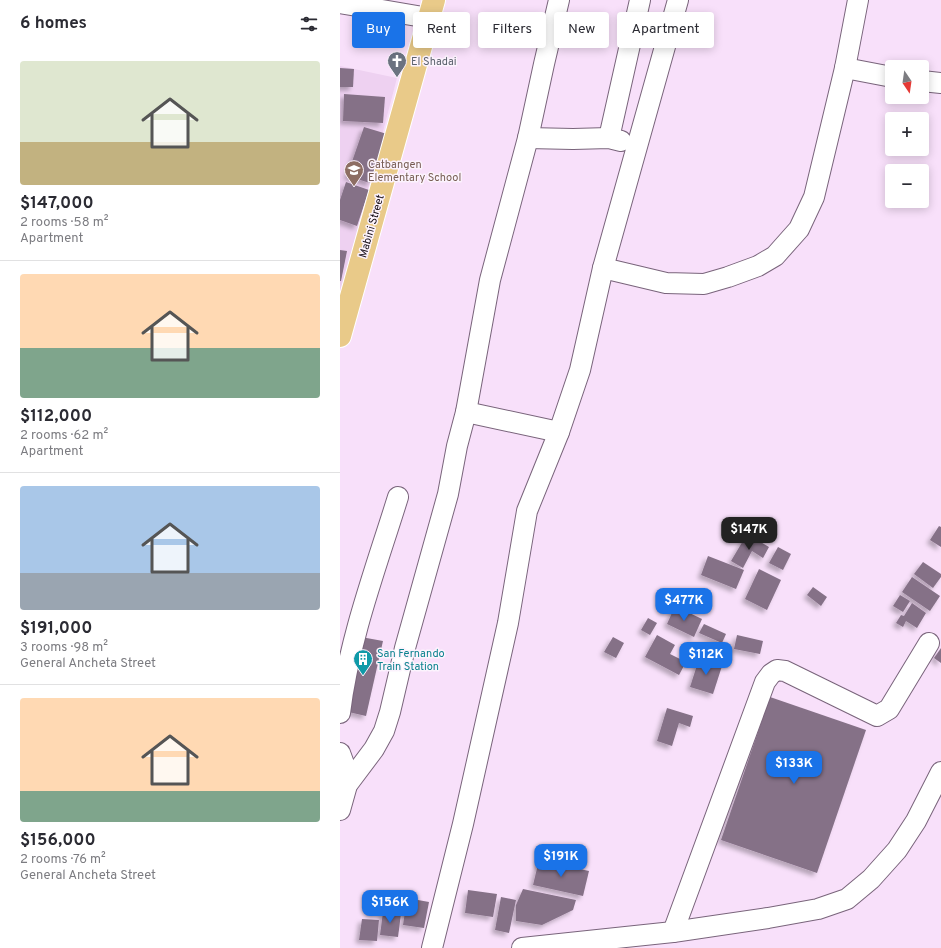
<!DOCTYPE html>
<html lang="en">
<head>
<meta charset="utf-8">
<style>
  :root { --surface:#fff; --page:#f7f7f7; --text:#2b2b33; --muted:#7c7c81; --line:#e1e1e2; --accent:#1a73e8 }
  body { margin:0; font-family:Overpass,sans-serif; background:var(--page); color:var(--text); height:100vh; display:flex; flex-direction:column; font-size:15px; white-space:nowrap }
  * { box-sizing:border-box; margin:0 }
  p { font-size:13px; color:var(--muted) }
  .icon { flex:none; width:22px; height:22px; fill:none; stroke:currentColor; stroke-width:2; stroke-linecap:round; stroke-linejoin:round }
  .map { position:relative; flex:1; overflow:hidden }
  .sheet { display:flex; flex-direction:column; background:var(--surface); width:340px }
  .sheet>* { flex:none }
  .guide { position:absolute; left:12px; top:12px; width:380px; height:36px; display:flex; gap:8px }
  .needle { width:26px; rotate:167deg }
  .controls { position:absolute; left:545px; top:60px; display:grid; gap:8px }
  .controls a { display:grid; place-items:center; width:44px; height:44px; border-radius:4px; background:var(--surface); box-shadow:0 2px 10px #0003; font-size:20px }
  .price { position:absolute; translate:-50% -34px; padding:0 9px; border-radius:8px; background:var(--accent); color:#fff; font-size:13px; line-height:26px; filter:drop-shadow(0 1px 2px #0008) }
  .price::after { content:''; position:absolute; left:50%; top:24px; width:12px; height:9px; margin-left:-6px; background:inherit; clip-path:polygon(0 0,100% 0,50% 100%) }
  .price.active { background:#222; color:#fff }
  ul { padding:0; list-style:none }
  li { display:grid; align-content:center; gap:8px; height:212px; padding:0 20px }
  li+li { border-top:1px solid var(--line) }
  li span { display:grid; place-items:center; height:124px; border-radius:4px; color:#555 }
  li>.icon { margin-inline-start:auto }
  span .icon { width:72px; height:72px; fill:#fffc; stroke-width:1 }
  li b { font-size:17px }
  h2 { display:flex; justify-content:space-between; align-items:center; height:48px; padding:0 20px; font-size:17px }
  .tag { padding:0 14px; border-radius:4px; background:var(--surface); box-shadow:0 2px 10px #0003; font-size:14px; line-height:36px }
  .tag.active { background:var(--accent); color:#fff }
  main { display:flex; flex:1; min-height:0 }
  .map>svg:first-child { display:block }
  .built { fill:#eed1f1 }
  .building { fill:#857187; filter:url(#shadow) }
  .lines { fill:none; stroke-linecap:round; stroke-linejoin:round }
  .minor-casing { stroke:#79647b; stroke-width:22 }
  .major-casing { stroke:#fff; stroke-width:24 }
  .minor { stroke:#fff; stroke-width:20 }
  .major { stroke:#e9ca89; stroke-width:22 }
  .labels { text-anchor:middle; stroke-width:3; stroke-linejoin:round; paint-order:stroke }
  .worship-label { font-size:11px; fill:#5b616d; stroke:#fcf3fd; text-anchor:start }
  .education-label { font-size:11px; fill:#785e54; stroke:#fcf3fd; text-anchor:start }
  .street-label { font-size:11px; fill:#150d15; stroke:#fcf3fd }
  .culture-label { font-size:11px; fill:#0d838f; stroke:#fcf3fd; text-anchor:start }
</style>
</head>
<body>
<main>
<section class="sheet">
<h2>6 homes<svg class="icon" aria-label="filters" viewBox="0 0 24 24"><path d="M4 7h16M4 17h16"/><circle cx="9" cy="7" r="2"/><circle cx="15" cy="17" r="2"/></svg></h2>
<ul>
<li><span style="background:linear-gradient(#dfe7d0 65%,#c2b280 0)"><svg class="icon" aria-label="home" viewBox="0 0 24 24"><path d="M3 11l9-7 9 7M6 9v11h12V9"/></svg></span><div><b>$147,000</b><p>2 rooms · 58 m²</p><p>Apartment</p></div></li>
<li><span style="background:linear-gradient(#ffd9b3 60%,#7fa58c 0)"><svg class="icon" aria-label="home" viewBox="0 0 24 24"><path d="M3 11l9-7 9 7M6 9v11h12V9"/></svg></span><div><b>$112,000</b><p>2 rooms · 62 m²</p><p>Apartment</p></div></li>
<li><span style="background:linear-gradient(#a9c7e8 70%,#9aa5b1 0)"><svg class="icon" aria-label="home" viewBox="0 0 24 24"><path d="M3 11l9-7 9 7M6 9v11h12V9"/></svg></span><div><b>$191,000</b><p>3 rooms · 98 m²</p><p>General Ancheta Street</p></div></li>
<li><span style="background:linear-gradient(#ffd9b3 75%,#7fa58c 0)"><svg class="icon" aria-label="home" viewBox="0 0 24 24"><path d="M3 11l9-7 9 7M6 9v11h12V9"/></svg></span><div><b>$156,000</b><p>2 rooms · 76 m²</p><p>General Ancheta Street</p></div></li>
</ul>
</section>
<div class="map">
<svg width="601" height="948" viewBox="0 0 601 948">
  <defs>
    <filter id="shadow"><feDropShadow dx="-3.5" dy="3.5" stdDeviation="2" flood-color="#0004"/></filter>
  </defs>
  <rect width="100%" height="100%" fill="#f8e0fa"/>
  <!-- built -->
  <path class="built" d="M0,66L57,78L0,296Z"/>
  <!-- building -->
  <g class="building">
    <path d="M0,68L14,69L13,87H0Z"/>
    <path d="M4,94L45,97L43,123L3,121Z"/>
    <path d="M24,127L47,134L30,183L7,176Z"/>
    <path d="M6,182L29,190L17,226L0,220V200Z"/>
    <path d="M0,250L7,251L1,281H0Z"/>
    <path d="M599,526L601,527V547L590,540Z"/>
    <path d="M407,534L429,547L423,558L412,551L403,568L391,561Z"/>
    <path d="M438,547L451,554L443,570L429,563Z"/>
    <path d="M368,556L404,570L396,589L361,575Z"/>
    <path d="M583,562L601,574V577L593,588L574,574Z"/>
    <path d="M419,569L441,580L427,610L405,599Z"/>
    <path d="M572,577L600,596L590,611L562,592Z"/>
    <path d="M473,587L487,597L481,606L467,595Z"/>
    <path d="M560,595L570,601L563,612L553,606Z"/>
    <path d="M572,603L586,613L577,628L566,621L563,627L556,623L561,615L564,616Z"/>
    <path d="M335,606L362,619L354,637L327,624Z"/>
    <path d="M308,618L317,623L310,635L301,630Z"/>
    <path d="M364,624L386,634L382,643L359,633Z"/>
    <path d="M317,635L335,645L330,654L346,662L339,675L305,657Z"/>
    <path d="M397,635L423,641L420,654L394,649Z"/>
    <path d="M21,637L43,641L26,716L4,711Z"/>
    <path d="M273,637L284,643L276,658L264,652Z"/>
    <path d="M601,648V663L594,658Z"/>
    <path d="M359,659L382,666L373,694L350,687Z"/>
    <path d="M430,697L526,730L477,873L381,840Z"/>
    <path d="M327,708L353,716L350,727L339,723L332,746L317,741Z"/>
    <path d="M199,860L249,871L243,896L193,885Z"/>
    <path d="M183,889L236,900L233,910L202,925L176,921V905Z"/>
    <path d="M128,890L157,894L153,917L125,913Z"/>
    <path d="M161,897L176,900L169,933L155,930Z"/>
    <path d="M67,898L89,902L84,928L63,925Z"/>
    <path d="M43,912L61,914L58,937L40,935Z"/>
    <path d="M22,919L39,920L37,941L19,940Z"/>
  </g>
  <g class="lines">
    <!-- minor casing -->
    <g class="minor-casing">
      <g id="minor">
        <path d="M0,3L89,18"/>
        <path d="M505,68L552,77"/>
        <path d="M582,81L601,83"/>
        <path d="M188,138L233,139L269,138L281,141"/>
        <path d="M269,138L300,0"/>
        <path d="M263,268L326,283L364,284L388,277L418,266L435,256L459,229L474,197L505,68L518,0"/>
        <path d="M126,412L219,432"/>
        <path d="M0,713C9,639 36,568 58,497"/>
        <path d="M0,753L4,764L7,785"/>
        <path d="M0,810L7,785L34,749L44,731L50,712L65,648L108,494L117,446L126,412L150,280L188,138L204,64L219,0"/>
        <path d="M333,932L425,682L431,674L437,670L445,671L537,716L549,709L589,643"/>
        <path d="M92,948L123,824L168,623L187,511L219,432L240,370L263,268L338,0"/>
        <path d="M182,948L333,932L428,918L478,909L507,899L531,879L557,850L576,821L601,772"/>
      </g>
    </g>
    <!-- major casing -->
    <g class="major-casing">
      <path id="major" d="M0,336L94,0"/>
    </g>
    <!-- minor -->
    <use href="#minor" class="minor"/>
    <!-- major -->
    <use href="#major" class="major"/>
  </g>
  <!-- icons -->
  <defs>
    <g id="church-pin" transform="scale(1)"><path d="M0 17L-7.5 6A9.5 9.5 0 1 1 7.5 6Z" fill="#6b7280" stroke="#fcf3fd"/><path d="M-1.2-6h2.4v3.5h3.3v2.4h-3.3V6h-2.4V-.1h-3.3v-2.4h3.3Z" fill="#fff"/></g>
    <g id="school-pin" transform="scale(1)"><path d="M0 17L-7.5 6A9.5 9.5 0 1 1 7.5 6Z" fill="#8d6e63" stroke="#fcf3fd"/><path d="M0-5L7-2L0 1L-7-2ZM-4 1L0 2.5L4 1V4Q0 6-4 4Z" fill="#fff"/></g>
    <g id="building-pin" transform="scale(1)"><path d="M0 17L-7.5 6A9.5 9.5 0 1 1 7.5 6Z" fill="#0f9aa8" stroke="#fcf3fd"/><path d="M-4-6H4V6H1V3H-1V6H-4ZM-2.5-4.3h1.7v1.8h-1.7ZM.8-4.3h1.7v1.8H.8ZM-2.5-1h1.7V.8h-1.7ZM.8-1h1.7V.8H.8Z" fill="#fff"/></g>
  </defs>
  <g fill-rule="evenodd">
    <use href="#church-pin" x="57" y="61"/>
    <use href="#school-pin" x="14" y="170"/>
    <use href="#building-pin" x="23" y="659"/>
  </g>
  <g class="labels">
    <!-- worship labels -->
    <g class="worship-label">
      <text x="71" y="65">El Shadai</text>
    </g>
    <!-- education labels -->
    <g class="education-label">
      <text x="28" y="168">Catbangen<tspan x="28" dy="13">Elementary School</tspan></text>
    </g>
    <!-- street labels -->
    <g class="street-label">
      <text transform="translate(31 226) rotate(-74)" y="4">Mabini Street</text>
    </g>
    <!-- culture labels -->
    <g class="culture-label">
      <text x="37" y="657">San Fernando<tspan x="37" dy="13">Train Station</tspan></text>
    </g>
  </g>
</svg>
<div class="controls">
<a><svg class="needle" viewBox="-14 -14 28 28"><path d="M0-13l5 13h-10z" fill="#e53935"/><path d="M0 13l5-13h-10z" fill="#7c7c81"/></svg></a>
<a>+</a>
<a>−</a>
</div>
<b class="price active" style="left:409px;top:551px">$147K</b>
<b class="price" style="left:344px;top:622px">$477K</b>
<b class="price" style="left:366px;top:676px">$112K</b>
<b class="price" style="left:454px;top:785px">$133K</b>
<b class="price" style="left:221px;top:878px">$191K</b>
<b class="price" style="left:50px;top:924px">$156K</b>
<div class="guide">
<a class="tag active">Buy</a>
<a class="tag">Rent</a>
<a class="tag">Filters</a>
<a class="tag">New</a>
<a class="tag">Apartment</a>
</div>
</div>
</main>
</body>
</html>
